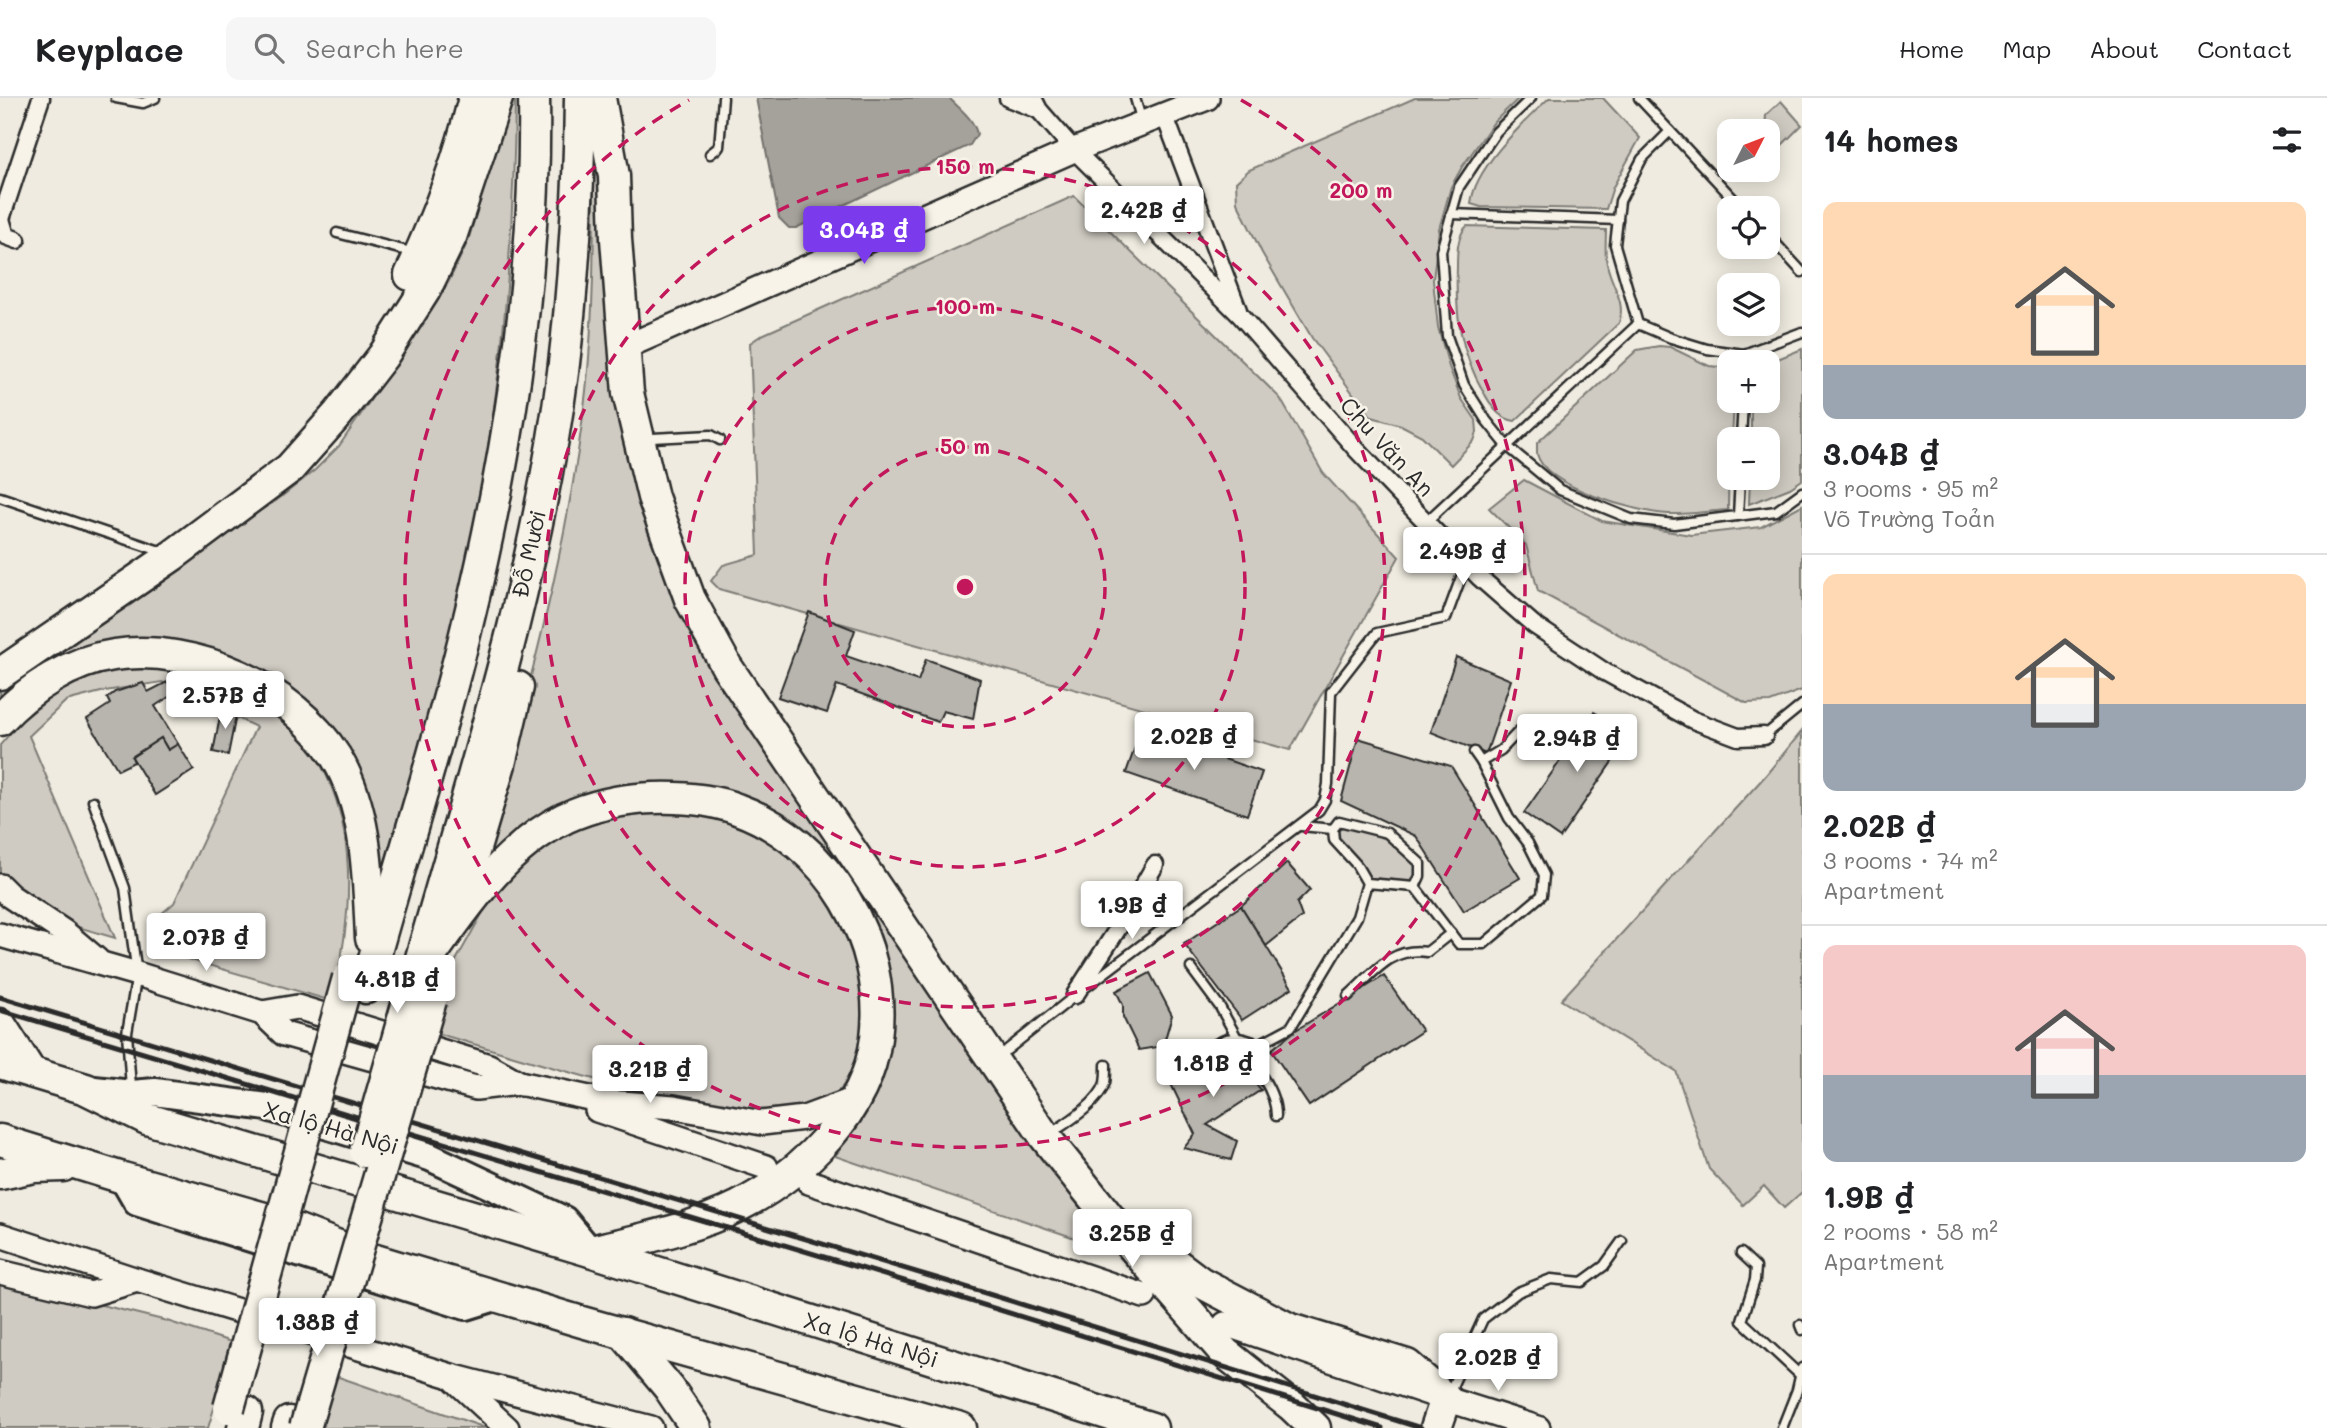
<!DOCTYPE html>
<html lang="en">
<head>
<meta charset="utf-8">
<style>
  :root { --surface:#fff; --page:#f6f6f6; --text:#202124; --muted:#757577; --line:#e0e0e0; --accent:#7c3aed }
  body { margin:0; font-family:Mali,sans-serif; background:var(--page); color:var(--text); height:100vh; display:flex; flex-direction:column; font-size:26px; white-space:nowrap }
  * { box-sizing:border-box; margin:0 }
  p { font-size:23px; color:var(--muted) }
  .icon { flex:none; width:38px; height:38px; fill:none; stroke:currentColor; stroke-width:2; stroke-linecap:round; stroke-linejoin:round }
  .map { position:relative; flex:1; overflow:hidden }
  .panel { display:flex; flex-direction:column; background:var(--surface); width:525px }
  .panel>* { flex:none }
  .needle { width:46px; rotate:48deg }
  .tools { position:absolute; left:1717px; top:21px; display:grid; gap:14px }
  .tools a { display:grid; place-items:center; width:63px; height:63px; border-radius:14px; background:var(--surface); box-shadow:0 4px 18px #0003; font-size:35px }
  .price { position:absolute; translate:-50% -60px; padding:0 16px; border-radius:7px; background:#fff; color:#222; font-size:23px; line-height:46px; filter:drop-shadow(0 2px 4px #0008) }
  .price::after { content:''; position:absolute; left:50%; top:42px; width:21px; height:16px; margin-left:-10px; background:inherit; clip-path:polygon(0 0,100% 0,50% 100%) }
  .price.selected { background:var(--accent); color:#fff }
  ul { padding:0; list-style:none }
  li { display:grid; align-content:center; gap:14px; height:371px; padding:0 21px }
  li+li { border-top:2px solid var(--line) }
  li span { display:grid; place-items:center; height:217px; border-radius:14px; color:#555 }
  li>.icon { margin-inline-start:auto }
  span .icon { width:126px; height:126px; fill:#fffc; stroke-width:1 }
  li b { font-size:30px }
  h2 { display:flex; justify-content:space-between; align-items:center; height:84px; padding:0 21px; font-size:30px }
  header { display:flex; align-items:center; gap:42px; box-sizing:border-box; height:98px; padding:0 35px; background:var(--surface); border-bottom:2px solid var(--line) }
  header strong { font-size:33px }
  nav { display:flex; gap:38px; margin-inline-start:auto; font-size:24px }
  .search { width:490px; height:63px; background:var(--page); display:flex; align-items:center; gap:18px; box-sizing:border-box; padding:0 24px; border-radius:14px; color:var(--muted); font-size:26px }
  main { display:flex; flex:1; min-height:0 }
  .map>svg:first-child { display:block }
  .green { fill:#cfcbc2; stroke:#7d7b76; stroke-width:2 }
  .water { fill:#a4a29a; stroke:#74726e; stroke-width:2 }
  .building { fill:#b8b5ae; stroke:#2b2b2b; stroke-width:2 }
  .lines { fill:none; stroke-linecap:round; stroke-linejoin:round }
  .lane-casing { stroke:#2b2b2b; stroke-width:13 }
  .street-casing { stroke:#2b2b2b; stroke-width:21 }
  .secondary-casing { stroke:#2b2b2b; stroke-width:28 }
  .primary-casing { stroke:#2b2b2b; stroke-width:32 }
  .highway-casing { stroke:#2b2b2b; stroke-width:35 }
  .lane { stroke:#f7f3e8; stroke-width:8 }
  .street { stroke:#f7f3e8; stroke-width:16 }
  .secondary { stroke:#f7f3e8; stroke-width:23 }
  .primary { stroke:#f7f3e8; stroke-width:26 }
  .highway { stroke:#f7f3e8; stroke-width:30 }
  .rail { stroke:#2b2b2b; stroke-width:5 }
  .highway-bridge-casing { stroke:#2b2b2b; stroke-width:35; stroke-linecap:butt }
  .highway-bridge { stroke:#f7f3e8; stroke-width:30 }
  .ring { fill:none; stroke:#c2185b; stroke-width:3.5; stroke-dasharray:12 9 }
  .labels { text-anchor:middle; stroke-width:5; stroke-linejoin:round; paint-order:stroke }
  .street-label { font-size:23px; fill:#2b2b2b; stroke:#f7f3e8 }
  .centre { fill:#c2185b; stroke:#f7f3e8; stroke-width:3.5 }
  .ring-label { font-size:21px; text-anchor:middle; font-weight:bold; fill:#c2185b; stroke:#f7f3e8; stroke-width:5; stroke-linejoin:round; paint-order:stroke }
</style>
</head>
<body>
<header>
<strong>Keyplace</strong>
<div class="search"><svg class="icon" aria-label="search" viewBox="0 0 24 24"><circle cx="10" cy="10" r="6"/><path d="M15 15l6 6"/></svg>Search here</div>
<nav><a>Home</a><a>Map</a><a>About</a><a>Contact</a></nav>
</header>
<main>
<div class="map">
<svg width="1802" height="1330" viewBox="0 0 1802 1330">
  <rect width="100%" height="100%" fill="#efebe0"/>
  <filter id="ink" filterUnits="userSpaceOnUse"><feTurbulence type="fractalNoise" baseFrequency=".0143" numOctaves="2"/><feDisplacementMap in="SourceGraphic" scale="14" xChannelSelector="R" yChannelSelector="G"/><feConvolveMatrix kernelMatrix="1 2 1 2 8 2 1 2 1" color-interpolation-filters="sRGB"/></filter>
  <g filter="url(#ink)">
    <!-- green -->
    <g class="green">
      <path d="M511,0H515C514,153 501,309 467,459C443,568 410,681 378,788L340,649L173,547L0,605V587L228,432L276,403L315,372L339,348L426,221L449,183L468,143Z"/>
      <path d="M1415,0H1519L1494,24L1462,69L1451,89L1439,131L1433,182L1438,229L1449,269L1461,300L1476,322L1477,334L1474,343L1451,367L1422,338L1401,327L1372,319L1360,305L1312,240L1262,155L1237,104L1236,84L1249,72Z"/>
      <path d="M1549,0H1603L1640,40L1613,89L1606,111L1481,109L1471,106C1474,70 1524,24 1549,0Z"/>
      <path d="M1781,3L1802,27L1779,50L1768,39V33H1765L1766,17Z"/>
      <path d="M594,65L599,66L650,421L992,983L1110,1152L835,1058L862,1021L873,997L850,791L686,686L479,769C523,612 568,455 586,293C594,218 594,141 594,65Z"/>
      <path d="M1074,98L1280,300L1323,375L1399,459L1290,652L719,491L711,483L723,467L758,457L750,245L762,237Z"/>
      <path d="M1467,128L1606,132C1606,141 1605,151 1606,160C1608,184 1627,201 1619,225L1515,323C1498,320 1493,310 1484,295C1460,253 1455,217 1457,169C1457,156 1457,137 1467,128Z"/>
      <path d="M1659,248L1670,249L1709,268L1729,270V303H1734L1732,341H1729L1728,412C1708,413 1687,417 1668,416C1638,415 1545,389 1537,356C1537,353 1537,349 1537,345L1637,252Z"/>
      <path d="M1802,251V382L1790,390L1749,406L1750,380H1768V341H1751V303H1768V265Z"/>
      <path d="M1524,382L1602,423L1691,437L1761,429L1802,407V592L1770,604L1746,605L1538,493L1526,447L1489,410Z"/>
      <path d="M141,569C341,586 374,734 332,903L150,850L153,823L174,805L256,629L162,584L105,593L66,603L29,638L115,840L0,806V647L19,625L60,592L84,580L112,573Z"/>
      <path d="M1802,633V1094L1784,1110L1764,1088L1743,1107L1709,1071L1676,973L1561,902L1766,677Z"/>
      <path d="M701,714C737,727 769,739 798,766C847,815 877,892 856,960C847,990 834,1003 803,1011C776,1019 751,1013 724,1009C625,995 528,961 432,934L454,866L492,798L511,774L561,738L590,724L621,715Z"/>
      <path d="M1339,723L1385,738L1416,766L1417,776L1413,785L1369,783L1336,741Z"/>
      <path d="M0,1182L167,1223L234,1245L208,1330H0Z"/>
      <path d="M333,1277L486,1330H318Z"/>
    </g>
    <!-- water -->
    <path class="water" d="M756,0H949C959,10 974,21 977,36L970,47L796,130H789L779,120Z"/>
    <!-- building -->
    <g class="building">
      <path d="M809,514L855,532L846,558L918,583L926,561L980,581L973,621L943,613L938,624L837,587L827,615L778,599Z"/>
      <path d="M1456,559L1511,582L1486,656L1431,634Z"/>
      <path d="M167,584L175,595L155,608L178,646L168,652L161,640L132,659L134,664L118,672L87,621L110,606L107,600L115,594L143,585L148,594Z"/>
      <path d="M222,609L237,612L228,657L213,654Z"/>
      <path d="M1594,614L1631,636L1560,740L1524,715Z"/>
      <path d="M1141,632L1262,674L1247,717L1126,675Z"/>
      <path d="M161,640L168,652L178,646L194,672L155,697L132,659Z"/>
      <path d="M1358,640L1451,668L1520,780L1464,813L1416,738L1341,703Z"/>
      <path d="M1287,765L1310,792L1297,805L1302,819L1266,848L1241,808Z"/>
      <path d="M1241,808L1292,890L1242,922L1184,846Z"/>
      <path d="M1150,875L1172,917L1163,948L1139,952L1123,919V907L1116,893Z"/>
      <path d="M1384,878L1422,933L1309,1008L1271,952L1296,932Z"/>
      <path d="M1224,945L1261,992L1207,1027L1237,1043L1231,1062L1184,1050L1195,1036L1171,986Z"/>
    </g>
    <g class="lines">
      <!-- lane casing -->
      <g class="lane-casing">
        <g id="lane">
          <path d="M116,0L143,5L155,0"/>
          <path d="M1135,0L1142,24"/>
          <path d="M1531,0L1496,34L1459,89L1441,153L1447,238L1464,287L1486,322L1507,348L1560,392L1631,421L1674,426L1776,413L1802,394"/>
          <path d="M1639,0L1742,110"/>
          <path d="M1670,33L1642,61L1620,103L1615,147L1638,226L1671,240L1707,251L1744,256L1802,234"/>
          <path d="M710,56L719,49L723,0"/>
          <path d="M1451,116L1618,122"/>
          <path d="M337,135L415,155"/>
          <path d="M1768,137L1802,174"/>
          <path d="M652,340L711,337L720,342"/>
          <path d="M1741,341L1743,303"/>
          <path d="M0,399L157,452"/>
          <path d="M1738,418L1740,380"/>
          <path d="M1426,424L1638,226"/>
          <path d="M1764,638L1802,607"/>
          <path d="M1474,654L1481,664"/>
          <path d="M93,703L125,790L137,876L127,935L131,990"/>
          <path d="M1301,728L1333,731"/>
          <path d="M1415,789L1459,846H1484L1542,797L1544,777L1528,745L1509,720L1481,664L1501,652L1519,633"/>
          <path d="M1191,870L1220,909L1237,940"/>
          <path d="M1086,889L1319,712L1325,702L1328,686L1331,594L1377,535L1446,520L1466,466"/>
          <path d="M1348,898C1373,876 1391,848 1427,854L1451,835"/>
          <path d="M1227,941C1248,959 1276,988 1276,1018"/>
          <path d="M1007,952L1076,897"/>
          <path d="M1182,976C1196,963 1216,938 1237,940C1244,940 1252,944 1259,946L1291,929L1357,819L1367,785L1415,789L1420,778V765L1387,735L1339,723L1333,731L1334,742L1356,766L1367,785"/>
          <path d="M1050,1036C1068,1024 1098,1006 1105,985C1106,980 1106,972 1106,967"/>
          <path d="M1741,1155L1756,1169L1755,1182L1742,1223L1799,1276"/>
          <path d="M1800,1227L1802,1232"/>
          <path d="M1449,1295L1483,1221L1518,1194L1551,1181L1582,1184L1604,1168L1622,1143"/>
          <path d="M1782,1330L1797,1292L1802,1270"/>
        </g>
      </g>
      <!-- street casing -->
      <g class="street-casing">
        <g id="street">
          <path d="M1008,0L1039,12"/>
          <path d="M1033,0L1039,12L1074,52L1240,217L1356,351L1398,395L1479,479L1534,527L1605,574L1693,622L1738,639L1764,638"/>
          <path d="M1164,16L1238,212"/>
          <path d="M17,142L6,138L1,121L41,0"/>
          <path d="M1075,897L1124,821L1155,767"/>
        </g>
      </g>
      <!-- secondary casing -->
      <g class="secondary-casing">
        <g id="secondary">
          <path d="M623,250L1074,52L1207,0"/>
          <path d="M0,788L10,798L64,834L97,862"/>
          <path d="M0,837L137,876L262,915L284,936L476,990L519,985L608,1004L674,1009L762,1025L804,1020L855,1001"/>
          <path d="M262,915L297,909L489,968L521,986"/>
          <path d="M597,1012L766,1069"/>
          <path d="M809,1084L1144,1198"/>
          <path d="M0,1137L137,1182L451,1278L651,1330"/>
          <path d="M0,1174L91,1196L137,1182"/>
          <path d="M1225,1226L1446,1301L1538,1330"/>
          <path d="M453,1280L507,1330"/>
        </g>
      </g>
      <!-- primary casing -->
      <g class="primary-casing">
        <g id="primary">
          <path d="M94,992L132,996L155,994L267,1009L430,1059L564,1122L590,1153"/>
          <path d="M123,1080L137,1104L466,1208L498,1198"/>
        </g>
      </g>
      <!-- highway casing -->
      <g class="highway-casing">
        <g id="highway">
          <path d="M600,0L614,78L616,141L628,295L653,399L690,501L727,569L1045,1039L1132,1148L1225,1255L1292,1308L1315,1330"/>
          <path d="M410,177C437,120 459,62 474,0"/>
          <path d="M0,576L172,458L290,370L338,316L383,258L425,192L451,139L497,0"/>
          <path d="M0,622C29,590 71,563 114,557C195,545 293,590 336,659C368,712 368,780 371,840"/>
          <path d="M457,811L500,666L518,589"/>
          <path d="M421,860C476,667 537,474 563,274C574,183 579,92 580,0"/>
          <path d="M416,878C459,820 498,753 565,720C593,707 623,701 653,700C682,699 711,701 737,711C829,744 888,844 876,940C867,1014 802,1076 739,1108C693,1131 641,1141 591,1153"/>
          <path d="M366,890C399,769 438,650 467,528C509,356 537,178 534,0"/>
          <path d="M0,926L30,973"/>
          <path d="M0,965L86,991L147,1021L590,1153L1152,1330"/>
          <path d="M0,1042L123,1080L275,1123L369,1160L582,1224L961,1330"/>
          <path d="M0,1076L34,1069L63,1068"/>
          <path d="M1147,1144L1200,1184L1290,1231L1407,1267L1446,1301L1436,1330"/>
          <path d="M623,1235L669,1290L696,1330"/>
          <path d="M243,1330L247,1314"/>
          <path d="M287,1330L289,1324"/>
        </g>
      </g>
      <!-- lane -->
      <use href="#lane" class="lane"/>
      <!-- street -->
      <use href="#street" class="street"/>
      <!-- secondary -->
      <use href="#secondary" class="secondary"/>
      <!-- primary -->
      <use href="#primary" class="primary"/>
      <!-- highway -->
      <use href="#highway" class="highway"/>
      <!-- rail -->
      <g class="rail">
        <path d="M0,899L956,1186L1421,1330"/>
        <path d="M0,912L951,1197L1382,1330"/>
      </g>
      <!-- highway-bridge casing -->
      <g class="highway-bridge-casing">
        <g id="highway-bridge">
          <path d="M365,1054L409,900"/>
          <path d="M229,1310L348,880"/>
          <path d="M305,1330L431,902"/>
        </g>
      </g>
      <!-- highway-bridge -->
      <use href="#highway-bridge" class="highway-bridge"/>
    </g>
  </g>
  <!-- distance rings -->
  <g class="ring">
    <circle cx="965" cy="489" r="140"/>
    <circle cx="965" cy="489" r="280"/>
    <circle cx="965" cy="489" r="420"/>
    <path d="M1241 2A560 560 0 1 1 689 2"/>
  </g>
  <g class="labels">
    <!-- street labels -->
    <g class="street-label">
      <text transform="translate(1387 349) rotate(47)" y="8">Chu Văn An</text>
      <text transform="translate(529 456) rotate(-78)" y="8">Đỗ Mười</text>
      <text transform="translate(331 1030) rotate(16)" y="8">Xa lộ Hà Nội</text>
      <text transform="translate(871 1242) rotate(17)" y="8">Xa lộ Hà Nội</text>
    </g>
  </g>
  <circle cx="965" cy="489" r="10" class="centre"/>
  <g class="ring-label">
    <text x="965" y="76">150 m</text>
    <text x="1361" y="100">200 m</text>
    <text x="965" y="216">100 m</text>
    <text x="965" y="356">50 m</text>
  </g>
</svg>
<div class="tools">
<a><svg class="needle" viewBox="-14 -14 28 28"><path d="M0-13l5 13h-10z" fill="#e53935"/><path d="M0 13l5-13h-10z" fill="#757577"/></svg></a>
<a><svg class="icon" aria-label="locate" viewBox="0 0 24 24"><circle cx="12" cy="12" r="6"/><path d="M12 2v4M12 18v4M2 12h4M18 12h4"/></svg></a>
<a><svg class="icon" aria-label="layers" viewBox="0 0 24 24"><path d="M12 4l9 5-9 5-9-5zM3 14l9 5 9-5"/></svg></a>
<a>+</a>
<a>−</a>
</div>
<b class="price" style="left:1144px;top:148px">2.42B ₫</b>
<b class="price selected" style="left:864px;top:168px">3.04B ₫</b>
<b class="price" style="left:1463px;top:489px">2.49B ₫</b>
<b class="price" style="left:225px;top:633px">2.57B ₫</b>
<b class="price" style="left:1194px;top:674px">2.02B ₫</b>
<b class="price" style="left:1577px;top:676px">2.94B ₫</b>
<b class="price" style="left:1132px;top:843px">1.9B ₫</b>
<b class="price" style="left:206px;top:875px">2.07B ₫</b>
<b class="price" style="left:397px;top:917px">4.81B ₫</b>
<b class="price" style="left:1213px;top:1001px">1.81B ₫</b>
<b class="price" style="left:650px;top:1007px">3.21B ₫</b>
<b class="price" style="left:1132px;top:1171px">3.25B ₫</b>
<b class="price" style="left:317px;top:1260px">1.38B ₫</b>
<b class="price" style="left:1498px;top:1295px">2.02B ₫</b>
</div>
<section class="panel">
<h2>14 homes<svg class="icon" aria-label="filters" viewBox="0 0 24 24"><path d="M4 7h16M4 17h16"/><circle cx="9" cy="7" r="2"/><circle cx="15" cy="17" r="2"/></svg></h2>
<ul>
<li><span style="background:linear-gradient(#ffd9b3 75%,#9aa5b1 0)"><svg class="icon" aria-label="home" viewBox="0 0 24 24"><path d="M3 11l9-7 9 7M6 9v11h12V9"/></svg></span><div><b>3.04B ₫</b><p>3 rooms · 95 m²</p><p>Võ Trường Toản</p></div></li>
<li><span style="background:linear-gradient(#ffd9b3 60%,#9aa5b1 0)"><svg class="icon" aria-label="home" viewBox="0 0 24 24"><path d="M3 11l9-7 9 7M6 9v11h12V9"/></svg></span><div><b>2.02B ₫</b><p>3 rooms · 74 m²</p><p>Apartment</p></div></li>
<li><span style="background:linear-gradient(#f6c9c9 60%,#9aa5b1 0)"><svg class="icon" aria-label="home" viewBox="0 0 24 24"><path d="M3 11l9-7 9 7M6 9v11h12V9"/></svg></span><div><b>1.9B ₫</b><p>2 rooms · 58 m²</p><p>Apartment</p></div></li>
</ul>
</section>
</main>
</body>
</html>
